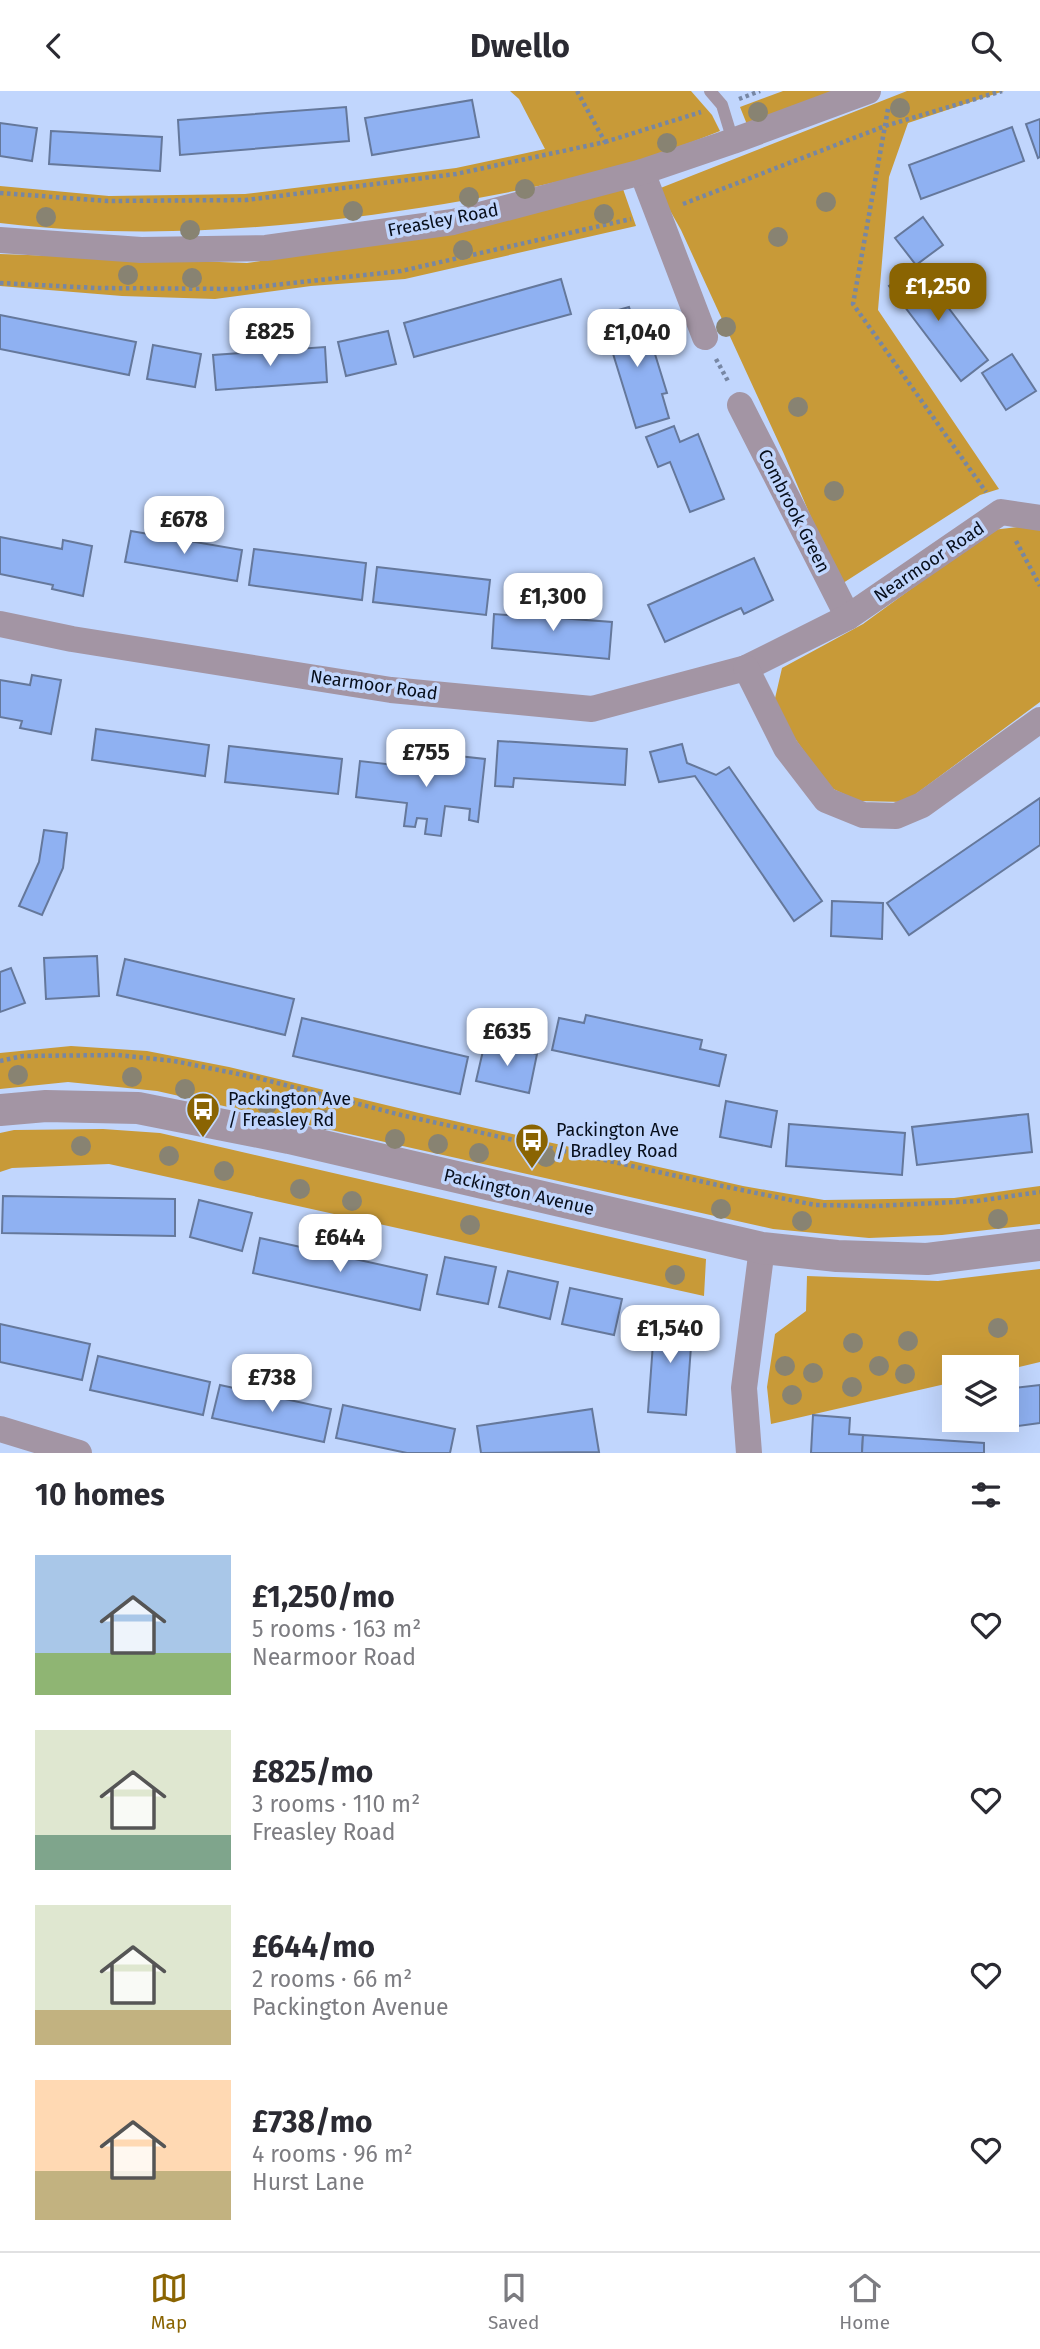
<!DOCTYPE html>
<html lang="en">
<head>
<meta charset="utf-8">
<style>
  :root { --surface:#fff; --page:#f7f7f7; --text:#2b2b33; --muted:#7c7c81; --line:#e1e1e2; --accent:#8a6402 }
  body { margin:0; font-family:"Fira Sans",sans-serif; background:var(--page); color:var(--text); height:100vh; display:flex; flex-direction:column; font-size:26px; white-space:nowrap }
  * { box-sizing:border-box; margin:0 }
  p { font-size:23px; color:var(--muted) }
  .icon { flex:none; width:38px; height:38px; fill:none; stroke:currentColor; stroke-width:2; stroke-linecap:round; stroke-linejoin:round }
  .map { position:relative; height:1362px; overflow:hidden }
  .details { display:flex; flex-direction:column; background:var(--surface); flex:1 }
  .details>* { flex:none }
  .tools { position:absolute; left:942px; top:1264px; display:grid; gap:14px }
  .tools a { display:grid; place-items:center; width:77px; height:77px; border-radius:0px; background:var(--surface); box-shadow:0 7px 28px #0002; font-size:35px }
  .price { position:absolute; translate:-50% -60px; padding:0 16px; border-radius:14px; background:#fff; color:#222; font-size:23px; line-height:46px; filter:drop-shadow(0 2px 4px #0008) }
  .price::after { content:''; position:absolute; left:50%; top:42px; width:21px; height:16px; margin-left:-10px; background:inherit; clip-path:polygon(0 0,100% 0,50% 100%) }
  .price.on { background:var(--accent); color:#fff }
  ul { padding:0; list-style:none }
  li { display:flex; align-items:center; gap:21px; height:175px; padding:0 35px }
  li span { display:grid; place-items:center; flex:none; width:196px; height:140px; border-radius:0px; color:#555 }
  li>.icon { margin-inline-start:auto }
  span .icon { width:84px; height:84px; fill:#fffc; stroke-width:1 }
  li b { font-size:30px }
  h2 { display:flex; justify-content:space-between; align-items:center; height:84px; padding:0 35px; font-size:30px }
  header { display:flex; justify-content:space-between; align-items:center; height:91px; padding:0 35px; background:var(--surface); font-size:32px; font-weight:700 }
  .tab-bar { display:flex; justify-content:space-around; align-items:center; height:98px; border-top:2px solid var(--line); background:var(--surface); font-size:19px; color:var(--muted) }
  .tab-bar a { display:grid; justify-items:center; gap:4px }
  .tab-bar .on { color:var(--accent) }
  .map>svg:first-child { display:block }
  .green { fill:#c89a38 }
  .building { fill:#8fb1f2; stroke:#65789b; stroke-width:2 }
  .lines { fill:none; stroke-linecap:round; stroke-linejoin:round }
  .path { stroke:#7787a4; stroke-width:4.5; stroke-dasharray:3.5 3.5; stroke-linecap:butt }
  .service { stroke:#a395a4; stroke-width:12 }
  .minor { stroke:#a395a4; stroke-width:26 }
  .tertiary { stroke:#a395a4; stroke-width:32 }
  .tree { fill:#888372 }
  .labels { text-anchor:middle; stroke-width:7; stroke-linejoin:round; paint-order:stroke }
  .street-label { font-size:18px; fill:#070e1b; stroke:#c1d6fd }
  .poi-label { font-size:18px; fill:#070e1b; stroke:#c1d6fd; text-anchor:start }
</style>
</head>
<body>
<header><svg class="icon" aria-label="back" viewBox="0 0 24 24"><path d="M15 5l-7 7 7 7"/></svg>Dwello<svg class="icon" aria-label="search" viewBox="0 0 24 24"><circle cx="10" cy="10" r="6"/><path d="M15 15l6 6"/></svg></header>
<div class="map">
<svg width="1040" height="1362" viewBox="0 0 1040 1362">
  <rect width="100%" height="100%" fill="#c1d6fd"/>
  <!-- green -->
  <g class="green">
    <path d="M510,0H691L712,24L720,40C631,77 538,97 444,113C298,137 148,150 0,132V95L109,105L245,103L456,77L545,58L519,8Z"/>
    <path d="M783,0H846L748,36L740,16Z"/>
    <path d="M907,0H1004L908,32L889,86L878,219L999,398L980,404L840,494L784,363L681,139L658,98Z"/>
    <path d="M623,98L636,135L405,188L311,195L215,208L122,205L0,195V163L247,172L386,151Z"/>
    <path d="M1026,435L1040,439V611L905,711L859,710L829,696L773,616L782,577L863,533L992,439Z"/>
    <path d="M71,955L147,960L229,976L419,1022L743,1095L824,1109L954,1107L1040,1095V1133L942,1144L869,1147L773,1138L157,1000L68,991L0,998V962Z"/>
    <path d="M103,1038L160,1042L706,1168L704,1205L109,1073L12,1077L0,1081V1042L14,1039Z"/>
    <path d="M1040,1178V1271L1006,1279V1276H954V1291L771,1333L767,1296L775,1243L806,1220L807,1185L938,1190Z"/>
  </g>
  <!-- building -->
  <g class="building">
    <path d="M472,9L479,46L372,64L365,27Z"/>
    <path d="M346,16L349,50L180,64L178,29Z"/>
    <path d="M1040,28V66L1038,67L1026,33Z"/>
    <path d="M0,32L37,37L32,70L0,65Z"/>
    <path d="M1012,36L1024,70L921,108L909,74Z"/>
    <path d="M51,40L162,46L160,80L49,73Z"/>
    <path d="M923,126L943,154L916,174L895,147Z"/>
    <path d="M916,174L988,269L961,290L889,195Z"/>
    <path d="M561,188L571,223L414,266L404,232Z"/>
    <path d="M629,216L640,250L650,247L667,302L662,303L669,327L636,337L601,224Z"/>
    <path d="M0,224L136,251L129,284L0,258Z"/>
    <path d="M388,240L396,273L346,285L338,251Z"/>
    <path d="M153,254L201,263L195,296L147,288Z"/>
    <path d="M325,256L327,291L216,299L213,264Z"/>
    <path d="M1012,263L1036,300L1006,319L982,282Z"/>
    <path d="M674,335L680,351L698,343L724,408L690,421L670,371L658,376L646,346Z"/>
    <path d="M131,440L242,459L237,490L125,471Z"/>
    <path d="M0,446L62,458L63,449L92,455L83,505L52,498L53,494L0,483Z"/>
    <path d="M254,458L366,472L362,509L249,494Z"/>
    <path d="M754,467L773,509L744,523L741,517L665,551L648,514Z"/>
    <path d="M377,476L490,489L486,524L373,511Z"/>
    <path d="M546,498L562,500L560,527L612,531L609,568L492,557L494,523L544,527Z"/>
    <path d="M32,584L61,589L51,643L20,637L22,630L0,626V589L30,594Z"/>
    <path d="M96,638L209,654L205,685L92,669Z"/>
    <path d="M498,650L627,658L625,694L514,687L513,696L495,695Z"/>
    <path d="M682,653L687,672L716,684L729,676L822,810L794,830L695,685L659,691L650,661Z"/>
    <path d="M229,655L342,668L338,703L225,691Z"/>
    <path d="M449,664L485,668L478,731L469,729L470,718L445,715L441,745L425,743L427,728L417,727L415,736L404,735L407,712L356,706L360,670L447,680Z"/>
    <path d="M1040,707V754L909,844L887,812Z"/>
    <path d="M44,739L67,742L63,777L42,824L19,815L39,771Z"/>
    <path d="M832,810L883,812L882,848L831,845Z"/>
    <path d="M97,865L99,905L46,908L44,867Z"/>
    <path d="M125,868L294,908L285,944L117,904Z"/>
    <path d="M11,877L25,912L0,921V881Z"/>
    <path d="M586,924L702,949L700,958L726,964L719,995L552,959L559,927L584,932Z"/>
    <path d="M302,927L468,966L460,1003L293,965Z"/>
    <path d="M485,951L537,963L529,1002L476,990Z"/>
    <path d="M726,1010L777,1020L771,1056L720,1046Z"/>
    <path d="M1028,1023L1032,1061L917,1074L912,1036Z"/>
    <path d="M789,1033L905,1042L902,1084L786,1075Z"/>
    <path d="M3,1105L175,1108V1145L2,1142Z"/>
    <path d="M199,1109L252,1122L242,1160L190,1146Z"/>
    <path d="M260,1147L427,1184L420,1219L253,1182Z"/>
    <path d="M445,1166L496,1176L488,1213L437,1203Z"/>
    <path d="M508,1180L558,1191L550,1228L499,1216Z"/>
    <path d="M570,1197L622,1208L614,1244L562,1233Z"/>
    <path d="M655,1225L693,1228L686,1324L648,1321Z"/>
    <path d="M0,1233L90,1253L82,1289L0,1271Z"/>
    <path d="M98,1265L210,1291L203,1324L90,1299Z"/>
    <path d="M220,1294L331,1318L324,1351L212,1327Z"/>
    <path d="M1040,1294V1332L989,1339L987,1328H1006V1298Z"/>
    <path d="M343,1314L455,1338L450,1362H407L336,1347Z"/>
    <path d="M592,1318L599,1361L481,1362L477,1335Z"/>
    <path d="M813,1324L850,1327L849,1343L863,1344L862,1362H811Z"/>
    <path d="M863,1344L984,1352V1362H862Z"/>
  </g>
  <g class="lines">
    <!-- path -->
    <g class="path">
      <path d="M739,8L760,0"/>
      <path d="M888,18L853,213L986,401"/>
      <path d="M605,51L701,21"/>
      <path d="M0,102L108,110L246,109L456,83L605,51L577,0"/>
      <path d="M683,113L885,35L1002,0"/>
      <path d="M0,192L96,197L238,198L401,180L631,128"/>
      <path d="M716,268L729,292"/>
      <path d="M1016,450L1040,495"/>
      <path d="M0,970L23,965L118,964L174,970L258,987L401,1024L722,1095L815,1114L875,1115L977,1110L1040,1101"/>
    </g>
    <!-- service -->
    <path class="service" d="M710,0L722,14L733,50"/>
    <!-- minor -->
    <g class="minor">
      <path d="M642,81L705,246"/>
      <path d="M0,149L141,159L266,157L453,131L642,81L733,50L868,0"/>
      <path d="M740,314L848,526"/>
      <path d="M0,533L72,548L391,599L592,618L746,577L848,526L1001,421L1040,427"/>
      <path d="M746,577L786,657L826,709L863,724L896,725L922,714L1040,629"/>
      <path d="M0,1338L79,1362"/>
      <path d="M749,1362L744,1297L762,1157"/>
    </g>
    <!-- tertiary -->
    <path class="tertiary" d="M0,1019L46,1015L138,1017L289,1047L762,1157L837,1165L927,1168L1040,1154"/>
  </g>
  <!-- trees -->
  <g class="tree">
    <circle cx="900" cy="17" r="10"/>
    <circle cx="758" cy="21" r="10"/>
    <circle cx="667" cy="52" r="10"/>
    <circle cx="525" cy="98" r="10"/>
    <circle cx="469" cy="106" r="10"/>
    <circle cx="826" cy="111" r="10"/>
    <circle cx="353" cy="120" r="10"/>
    <circle cx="604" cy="123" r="10"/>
    <circle cx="46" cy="126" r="10"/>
    <circle cx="190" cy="139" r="10"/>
    <circle cx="778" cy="146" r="10"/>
    <circle cx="463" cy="159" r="10"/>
    <circle cx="128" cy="184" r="10"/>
    <circle cx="192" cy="187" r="10"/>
    <circle cx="726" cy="236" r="10"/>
    <circle cx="798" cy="316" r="10"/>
    <circle cx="834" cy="400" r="10"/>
    <circle cx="18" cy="984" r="10"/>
    <circle cx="132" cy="986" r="10"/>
    <circle cx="185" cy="998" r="10"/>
    <circle cx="267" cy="1014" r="10"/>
    <circle cx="325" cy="1029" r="10"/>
    <circle cx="395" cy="1048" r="10"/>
    <circle cx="438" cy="1053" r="10"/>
    <circle cx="81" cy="1055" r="10"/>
    <circle cx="479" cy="1062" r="10"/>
    <circle cx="169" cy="1065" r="10"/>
    <circle cx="546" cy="1066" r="10"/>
    <circle cx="224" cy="1080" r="10"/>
    <circle cx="300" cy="1098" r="10"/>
    <circle cx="352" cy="1110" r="10"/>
    <circle cx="721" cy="1118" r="10"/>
    <circle cx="998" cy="1128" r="10"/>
    <circle cx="802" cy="1130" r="10"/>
    <circle cx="470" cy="1134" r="10"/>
    <circle cx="675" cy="1184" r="10"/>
    <circle cx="998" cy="1237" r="10"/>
    <circle cx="908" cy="1250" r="10"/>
    <circle cx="853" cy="1252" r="10"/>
    <circle cx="785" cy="1275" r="10"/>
    <circle cx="879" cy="1275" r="10"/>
    <circle cx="813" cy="1282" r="10"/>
    <circle cx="905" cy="1283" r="10"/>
    <circle cx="852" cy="1296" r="10"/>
    <circle cx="792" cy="1304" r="10"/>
  </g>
  <!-- icons -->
  <defs>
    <g id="bus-pin" transform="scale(1.75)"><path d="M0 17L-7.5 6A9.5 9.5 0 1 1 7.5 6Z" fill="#8a6402" stroke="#c1d6fd"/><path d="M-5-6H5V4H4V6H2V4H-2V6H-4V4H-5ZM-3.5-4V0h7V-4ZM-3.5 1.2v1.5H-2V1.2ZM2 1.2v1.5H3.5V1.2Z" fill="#fff"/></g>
  </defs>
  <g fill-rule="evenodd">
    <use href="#bus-pin" x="203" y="1018"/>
    <use href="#bus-pin" x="532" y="1049"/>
  </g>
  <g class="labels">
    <!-- street labels -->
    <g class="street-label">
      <text transform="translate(443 129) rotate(-11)" y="6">Freasley Road</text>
      <text transform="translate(794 420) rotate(63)" y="6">Combrook Green</text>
      <text transform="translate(929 471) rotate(-34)" y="6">Nearmoor Road</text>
      <text transform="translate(374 594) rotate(8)" y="6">Nearmoor Road</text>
      <text transform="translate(519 1101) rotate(13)" y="6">Packington Avenue</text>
    </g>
    <!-- poi labels -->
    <g class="poi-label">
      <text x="228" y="1014">Packington Ave<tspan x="228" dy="21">/ Freasley Rd</tspan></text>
      <text x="556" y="1045">Packington Ave<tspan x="556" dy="21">/ Bradley Road</tspan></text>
    </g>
  </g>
</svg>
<div class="tools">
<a><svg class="icon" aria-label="layers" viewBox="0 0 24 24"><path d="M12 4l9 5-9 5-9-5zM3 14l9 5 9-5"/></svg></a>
</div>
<b class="price on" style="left:938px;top:232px">£1,250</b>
<b class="price" style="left:270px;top:277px">£825</b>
<b class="price" style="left:637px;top:278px">£1,040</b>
<b class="price" style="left:184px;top:465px">£678</b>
<b class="price" style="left:553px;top:542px">£1,300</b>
<b class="price" style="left:426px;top:698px">£755</b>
<b class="price" style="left:507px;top:977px">£635</b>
<b class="price" style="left:340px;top:1183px">£644</b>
<b class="price" style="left:670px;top:1274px">£1,540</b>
<b class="price" style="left:272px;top:1323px">£738</b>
</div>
<section class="details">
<h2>10 homes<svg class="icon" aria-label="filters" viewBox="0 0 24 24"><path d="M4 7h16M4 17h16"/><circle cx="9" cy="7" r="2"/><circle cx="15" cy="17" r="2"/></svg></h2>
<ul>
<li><span style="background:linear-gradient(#a9c7e8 70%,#8fb573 0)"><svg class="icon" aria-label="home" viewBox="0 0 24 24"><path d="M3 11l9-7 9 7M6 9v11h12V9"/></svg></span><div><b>£1,250/mo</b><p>5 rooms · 163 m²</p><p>Nearmoor Road</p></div><svg class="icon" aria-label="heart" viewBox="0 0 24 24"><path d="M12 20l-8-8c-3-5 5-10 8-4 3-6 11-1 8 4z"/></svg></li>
<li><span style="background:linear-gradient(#dfe7d0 75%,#7fa58c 0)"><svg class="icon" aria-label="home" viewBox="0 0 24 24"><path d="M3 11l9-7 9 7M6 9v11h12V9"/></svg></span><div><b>£825/mo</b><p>3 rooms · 110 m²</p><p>Freasley Road</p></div><svg class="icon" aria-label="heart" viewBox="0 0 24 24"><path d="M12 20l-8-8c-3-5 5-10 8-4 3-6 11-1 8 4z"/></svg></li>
<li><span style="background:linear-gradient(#dfe7d0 75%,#c2b280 0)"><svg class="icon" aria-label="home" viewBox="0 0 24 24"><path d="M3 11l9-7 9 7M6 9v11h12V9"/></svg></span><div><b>£644/mo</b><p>2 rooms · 66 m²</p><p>Packington Avenue</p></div><svg class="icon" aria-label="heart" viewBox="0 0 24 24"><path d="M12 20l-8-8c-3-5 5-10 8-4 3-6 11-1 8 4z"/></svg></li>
<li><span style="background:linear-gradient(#ffd9b3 65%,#c2b280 0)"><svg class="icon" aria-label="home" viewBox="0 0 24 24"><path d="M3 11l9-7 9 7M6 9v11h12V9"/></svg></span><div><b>£738/mo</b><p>4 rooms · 96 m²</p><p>Hurst Lane</p></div><svg class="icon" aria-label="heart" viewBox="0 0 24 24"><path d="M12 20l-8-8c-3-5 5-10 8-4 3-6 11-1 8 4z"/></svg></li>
</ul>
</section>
<nav class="tab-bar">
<a class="on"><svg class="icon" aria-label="map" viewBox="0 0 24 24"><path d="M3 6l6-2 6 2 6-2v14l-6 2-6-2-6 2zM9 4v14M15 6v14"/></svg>Map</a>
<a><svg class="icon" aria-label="saved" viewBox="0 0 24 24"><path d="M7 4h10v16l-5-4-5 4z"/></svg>Saved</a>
<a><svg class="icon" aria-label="home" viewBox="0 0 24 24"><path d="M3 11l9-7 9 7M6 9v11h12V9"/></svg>Home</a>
</nav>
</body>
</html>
